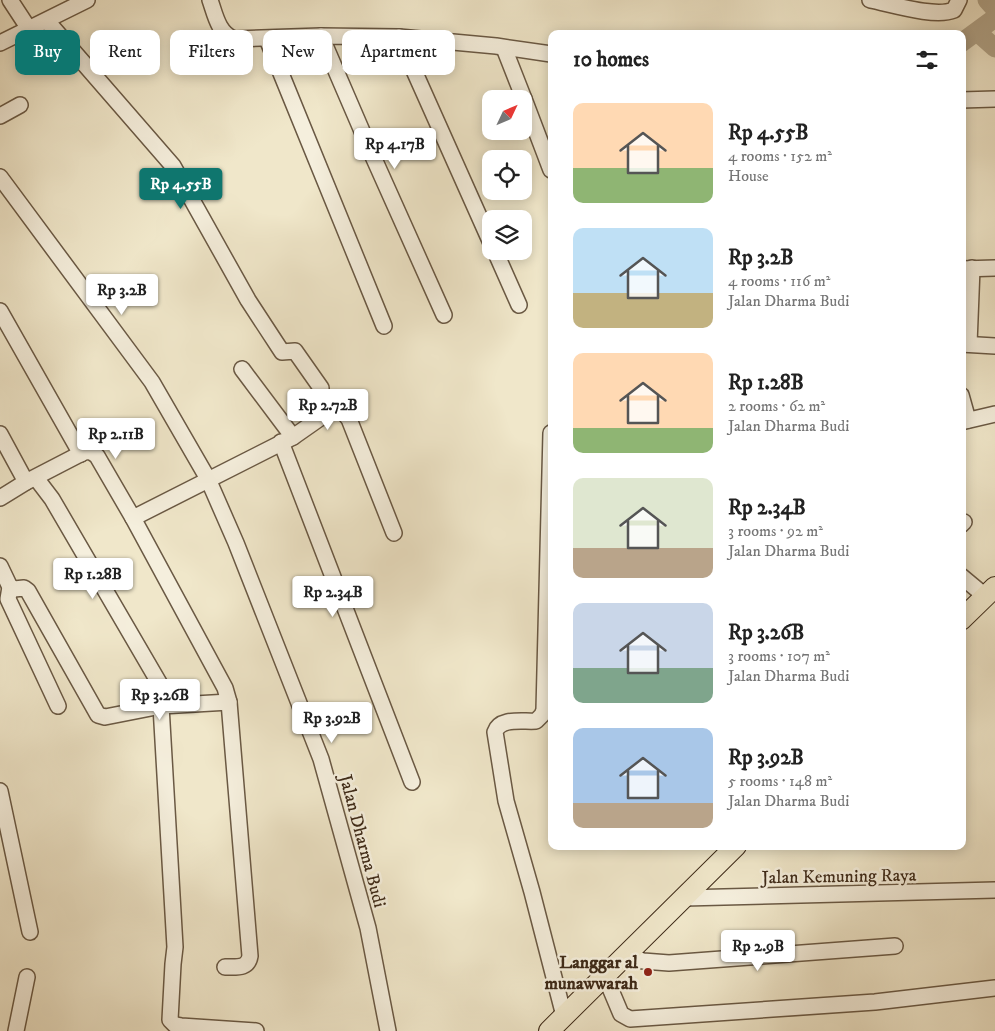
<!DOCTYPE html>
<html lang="en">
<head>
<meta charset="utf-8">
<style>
  :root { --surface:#fff; --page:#f2f2f2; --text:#222; --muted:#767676; --accent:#0f766e }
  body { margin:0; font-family:"IM FELL DW Pica",serif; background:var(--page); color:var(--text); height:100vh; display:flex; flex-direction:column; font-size:19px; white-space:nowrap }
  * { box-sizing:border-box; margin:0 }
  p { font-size:16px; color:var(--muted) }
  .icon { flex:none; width:28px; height:28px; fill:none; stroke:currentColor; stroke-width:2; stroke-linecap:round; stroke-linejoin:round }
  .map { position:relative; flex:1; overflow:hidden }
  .drawer { position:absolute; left:548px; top:30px; width:418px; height:820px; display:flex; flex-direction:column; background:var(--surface); border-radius:10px; box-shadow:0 2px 12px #0003 }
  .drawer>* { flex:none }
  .banner { position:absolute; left:15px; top:30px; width:458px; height:45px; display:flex; gap:10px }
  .needle { width:32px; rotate:46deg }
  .buttons { position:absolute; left:482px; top:90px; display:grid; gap:10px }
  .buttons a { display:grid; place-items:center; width:50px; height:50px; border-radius:10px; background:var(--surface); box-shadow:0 2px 12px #0003; font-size:25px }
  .price { position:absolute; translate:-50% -42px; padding:0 11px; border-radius:5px; background:#fff; color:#222; font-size:16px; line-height:32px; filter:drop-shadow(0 1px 2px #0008) }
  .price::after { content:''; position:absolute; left:50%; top:30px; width:15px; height:11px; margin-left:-8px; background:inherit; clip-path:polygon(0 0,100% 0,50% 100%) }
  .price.active { background:var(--accent); color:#fff }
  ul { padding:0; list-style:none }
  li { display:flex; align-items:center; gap:15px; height:125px; padding:0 25px }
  li span { display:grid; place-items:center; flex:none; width:140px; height:100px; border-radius:10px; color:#555 }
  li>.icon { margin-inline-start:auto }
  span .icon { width:60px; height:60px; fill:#fffc; stroke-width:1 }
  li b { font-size:21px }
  h2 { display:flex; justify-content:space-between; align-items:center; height:60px; padding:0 25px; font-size:21px }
  .tag { padding:0 18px; border-radius:10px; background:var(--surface); box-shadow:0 2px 12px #0003; font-size:18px; line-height:45px }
  .tag.active { background:var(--accent); color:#fff }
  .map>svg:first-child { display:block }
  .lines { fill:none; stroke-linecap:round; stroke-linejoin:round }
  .river { stroke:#b3a78d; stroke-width:19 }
  .minor-casing { stroke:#6a5944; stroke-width:18 }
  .major-casing { stroke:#3e2a18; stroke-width:22 }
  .minor { stroke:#f5efdd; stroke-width:15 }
  .major { stroke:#f0e7ca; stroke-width:20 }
  .poi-dot { fill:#8f2418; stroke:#f5efdd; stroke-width:2 }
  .labels { text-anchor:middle; stroke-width:5; stroke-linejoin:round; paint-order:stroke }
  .street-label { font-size:18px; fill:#3e2a18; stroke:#f5efdd }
  .poi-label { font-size:18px; font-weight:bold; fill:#3e2a18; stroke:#f5efdd; text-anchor:end }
</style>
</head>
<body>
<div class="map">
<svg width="995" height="1031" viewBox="0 0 995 1031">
  <rect width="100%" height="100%" fill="#f0e7ca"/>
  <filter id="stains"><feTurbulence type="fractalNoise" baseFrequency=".004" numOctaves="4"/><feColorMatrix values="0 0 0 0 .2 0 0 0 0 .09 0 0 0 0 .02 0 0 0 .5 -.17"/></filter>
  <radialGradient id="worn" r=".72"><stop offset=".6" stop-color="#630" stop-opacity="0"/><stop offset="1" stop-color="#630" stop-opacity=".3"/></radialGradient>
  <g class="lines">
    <!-- river -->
    <g class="river">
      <path d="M987,0L995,9"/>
      <path d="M977,32L995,48"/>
      <path d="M961,43L995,18"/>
    </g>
    <!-- minor casing -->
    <g class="minor-casing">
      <g id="minor">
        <path d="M10,0L29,29"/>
        <path d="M210,0C215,14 218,33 234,39L321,36L399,37L496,46L551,54"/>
        <path d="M870,0C891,4 935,18 954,10L959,0"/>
        <path d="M47,21L173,166L248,300L282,352L295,351L321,388"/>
        <path d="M321,36L371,152L444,315"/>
        <path d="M399,37L491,243"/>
        <path d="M267,39L384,326"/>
        <path d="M0,43L87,0"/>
        <path d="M504,48L524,99"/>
        <path d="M524,99L551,170"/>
        <path d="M961,100L995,99"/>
        <path d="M0,116L20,105"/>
        <path d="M0,177L152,382L208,479L236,543L321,759L368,928L388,1031"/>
        <path d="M495,251L519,305"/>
        <path d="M961,269L995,268"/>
        <path d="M0,311L81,454"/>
        <path d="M961,344L995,346"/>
        <path d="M969,344L972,268"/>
        <path d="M242,369L293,437"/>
        <path d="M961,395L968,420"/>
        <path d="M961,422L995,414"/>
        <path d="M551,433L544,710L542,715L536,721C523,722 500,717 495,732L506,801L532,892L564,1016"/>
        <path d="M0,434L26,482"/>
        <path d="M281,442L412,782"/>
        <path d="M36,478L52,499L172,705"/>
        <path d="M0,498L26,482L84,452C90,451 92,452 97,456L133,518L293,437L333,409C342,409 344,413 349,419L394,533"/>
        <path d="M133,518L225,688L229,702L250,956C248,969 237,967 225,967"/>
        <path d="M961,525L964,522"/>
        <path d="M0,566L10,587L14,589L24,588L28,591L98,715L105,717L161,706L229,702"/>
        <path d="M961,576L985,596"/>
        <path d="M10,587L8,599L58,706"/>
        <path d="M161,706L175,947L173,964L170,1020L175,1025L181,1026L256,1031"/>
        <path d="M0,791L30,932"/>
        <path d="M684,898L995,890"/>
        <path d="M626,955L643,961L669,963L895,946"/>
        <path d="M605,976L621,1014L630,1019L875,1002L995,988"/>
        <path d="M16,1031L27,977"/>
      </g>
    </g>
    <!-- major casing -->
    <g class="major-casing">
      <g id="major">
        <path d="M961,620L995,587"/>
        <path d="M549,1031L736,846"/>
      </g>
    </g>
    <!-- minor -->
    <use href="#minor" class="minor"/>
    <!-- major -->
    <use href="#major" class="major"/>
  </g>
  <!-- markers -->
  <circle class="poi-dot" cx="648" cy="972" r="5"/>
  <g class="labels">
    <!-- street labels -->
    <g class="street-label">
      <text transform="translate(363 841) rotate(75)" y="6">Jalan Dharma Budi</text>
      <text transform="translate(839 876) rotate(-1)" y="6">Jalan Kemuning Raya</text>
    </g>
    <!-- poi labels -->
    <g class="poi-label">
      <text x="638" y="968">Langgar al<tspan x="638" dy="21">munawwarah</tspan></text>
    </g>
  </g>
  <rect width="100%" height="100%" filter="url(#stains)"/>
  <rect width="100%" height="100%" fill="url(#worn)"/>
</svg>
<div class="buttons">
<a><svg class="needle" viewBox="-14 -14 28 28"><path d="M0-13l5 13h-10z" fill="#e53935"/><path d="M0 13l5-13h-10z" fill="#767676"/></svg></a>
<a><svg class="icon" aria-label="locate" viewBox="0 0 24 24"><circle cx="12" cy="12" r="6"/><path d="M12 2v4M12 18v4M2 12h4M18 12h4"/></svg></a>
<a><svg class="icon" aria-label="layers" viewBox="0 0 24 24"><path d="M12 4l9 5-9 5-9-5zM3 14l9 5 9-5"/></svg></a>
</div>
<b class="price" style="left:395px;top:170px">Rp 4.17B</b>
<b class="price active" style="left:181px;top:210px">Rp 4.55B</b>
<b class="price" style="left:122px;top:316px">Rp 3.2B</b>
<b class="price" style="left:328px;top:431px">Rp 2.72B</b>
<b class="price" style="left:116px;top:460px">Rp 2.11B</b>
<b class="price" style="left:93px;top:600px">Rp 1.28B</b>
<b class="price" style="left:333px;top:618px">Rp 2.34B</b>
<b class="price" style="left:160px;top:721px">Rp 3.26B</b>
<b class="price" style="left:332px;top:744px">Rp 3.92B</b>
<b class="price" style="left:758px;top:972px">Rp 2.9B</b>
<div class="banner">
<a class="tag active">Buy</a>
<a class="tag">Rent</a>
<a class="tag">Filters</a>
<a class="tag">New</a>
<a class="tag">Apartment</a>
</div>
<section class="drawer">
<h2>10 homes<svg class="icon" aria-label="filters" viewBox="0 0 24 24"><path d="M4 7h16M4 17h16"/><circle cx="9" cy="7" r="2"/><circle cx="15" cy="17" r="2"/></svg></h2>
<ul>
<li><span style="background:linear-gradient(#ffd9b3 65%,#8fb573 0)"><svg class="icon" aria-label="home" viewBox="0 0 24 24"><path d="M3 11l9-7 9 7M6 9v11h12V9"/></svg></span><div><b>Rp 4.55B</b><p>4 rooms · 152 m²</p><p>House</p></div></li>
<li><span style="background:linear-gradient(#bfe0f5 65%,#c2b280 0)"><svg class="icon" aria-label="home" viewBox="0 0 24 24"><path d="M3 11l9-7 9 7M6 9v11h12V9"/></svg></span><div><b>Rp 3.2B</b><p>4 rooms · 116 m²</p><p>Jalan Dharma Budi</p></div></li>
<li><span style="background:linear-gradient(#ffd9b3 75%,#8fb573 0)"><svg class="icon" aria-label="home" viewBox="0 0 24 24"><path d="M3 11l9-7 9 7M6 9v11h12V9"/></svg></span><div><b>Rp 1.28B</b><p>2 rooms · 62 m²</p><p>Jalan Dharma Budi</p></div></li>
<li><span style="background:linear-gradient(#dfe7d0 70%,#b9a48a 0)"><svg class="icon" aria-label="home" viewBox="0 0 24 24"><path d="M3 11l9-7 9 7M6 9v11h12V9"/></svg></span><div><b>Rp 2.34B</b><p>3 rooms · 92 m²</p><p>Jalan Dharma Budi</p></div></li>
<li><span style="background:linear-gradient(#c9d6e8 65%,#7fa58c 0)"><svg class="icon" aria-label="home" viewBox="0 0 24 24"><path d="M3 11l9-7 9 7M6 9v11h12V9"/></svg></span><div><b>Rp 3.26B</b><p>3 rooms · 107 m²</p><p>Jalan Dharma Budi</p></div></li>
<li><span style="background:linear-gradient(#a9c7e8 75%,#b9a48a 0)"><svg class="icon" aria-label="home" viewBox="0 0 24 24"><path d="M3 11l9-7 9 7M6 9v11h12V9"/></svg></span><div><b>Rp 3.92B</b><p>5 rooms · 148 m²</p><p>Jalan Dharma Budi</p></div></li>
</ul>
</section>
</div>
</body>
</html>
